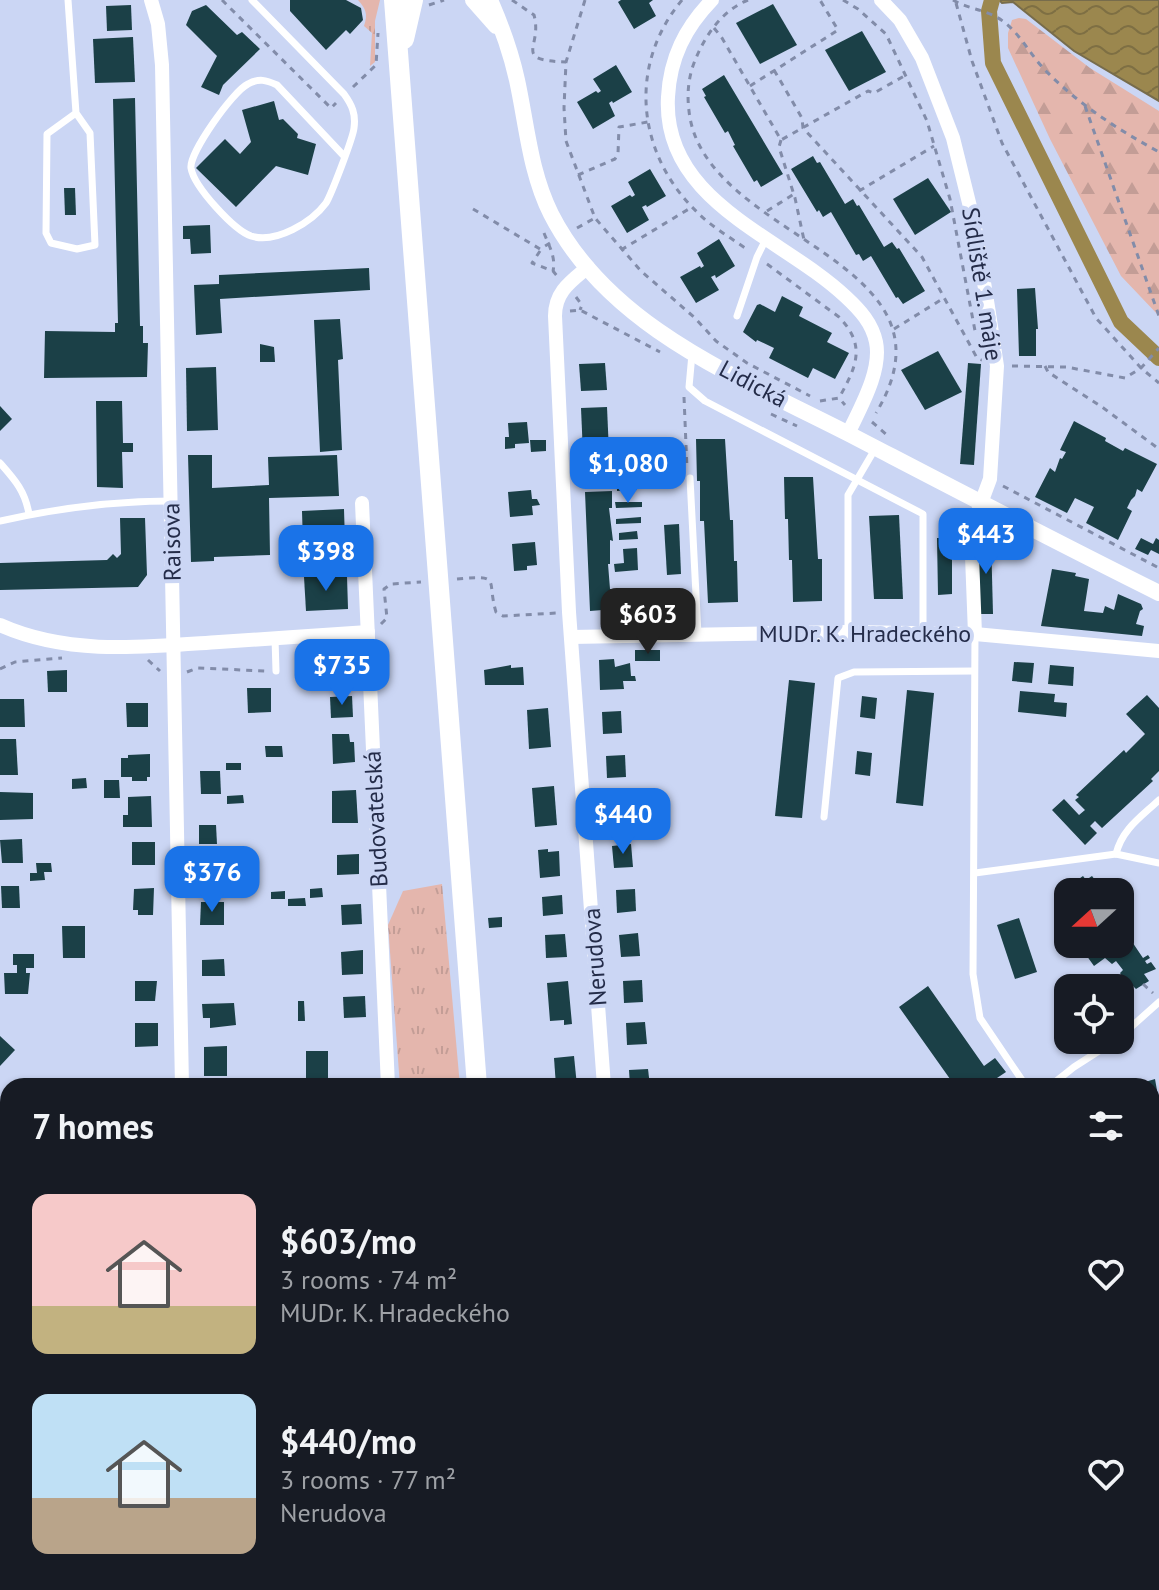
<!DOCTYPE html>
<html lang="en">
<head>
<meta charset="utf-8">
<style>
  :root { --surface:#171b24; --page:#242831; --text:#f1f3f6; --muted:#9ea1a6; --accent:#1a73e8 }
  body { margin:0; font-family:"PT Sans",sans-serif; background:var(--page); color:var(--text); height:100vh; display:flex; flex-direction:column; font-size:30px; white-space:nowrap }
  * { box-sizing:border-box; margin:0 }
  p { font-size:26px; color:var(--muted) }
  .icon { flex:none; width:44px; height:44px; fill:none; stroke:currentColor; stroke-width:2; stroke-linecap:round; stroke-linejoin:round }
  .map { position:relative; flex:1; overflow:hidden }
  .side { position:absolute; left:0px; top:1078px; width:1160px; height:512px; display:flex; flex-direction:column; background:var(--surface); border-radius:24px 24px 0 0; box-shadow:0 2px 6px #0004 }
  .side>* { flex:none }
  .needle { width:52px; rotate:249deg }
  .buttons { position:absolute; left:1054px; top:878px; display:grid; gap:16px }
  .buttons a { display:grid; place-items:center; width:80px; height:80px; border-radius:16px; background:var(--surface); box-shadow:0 2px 6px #0004; font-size:40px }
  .price { position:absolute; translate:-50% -68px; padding:0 18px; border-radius:16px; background:var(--accent); color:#fff; font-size:26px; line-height:52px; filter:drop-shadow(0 2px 4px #0008) }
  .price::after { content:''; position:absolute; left:50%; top:48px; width:24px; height:18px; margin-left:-12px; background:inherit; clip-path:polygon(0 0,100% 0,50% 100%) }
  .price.active { background:#222; color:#fff }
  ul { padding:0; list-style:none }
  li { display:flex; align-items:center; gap:24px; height:200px; padding:0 32px }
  li span { display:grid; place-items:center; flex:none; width:224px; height:160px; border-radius:16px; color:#555 }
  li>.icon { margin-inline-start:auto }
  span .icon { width:96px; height:96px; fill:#fffc; stroke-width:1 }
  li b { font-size:34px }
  h2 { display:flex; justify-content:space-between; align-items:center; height:96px; padding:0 32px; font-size:34px }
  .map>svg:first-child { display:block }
  .grass { fill:url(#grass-tufts) }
  .forest { fill:url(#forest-firs) }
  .water { fill:url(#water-waves); stroke:#776c4c; stroke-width:2 }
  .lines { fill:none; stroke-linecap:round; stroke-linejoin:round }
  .canal { stroke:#9b874e; stroke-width:16 }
  .building { fill:#1b4047 }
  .path { stroke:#828ca9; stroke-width:3; stroke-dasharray:6 6; stroke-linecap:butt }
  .service { stroke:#fff; stroke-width:7 }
  .minor { stroke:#fff; stroke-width:14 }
  .tertiary { stroke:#fff; stroke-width:16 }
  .secondary { stroke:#fff; stroke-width:18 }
  .primary { stroke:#fff; stroke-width:20 }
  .labels { text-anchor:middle; stroke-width:8; stroke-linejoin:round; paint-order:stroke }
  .street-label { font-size:24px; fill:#242c49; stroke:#cbd6f4 }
</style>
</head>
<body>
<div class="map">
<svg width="1159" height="1590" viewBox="0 0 1159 1590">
  <defs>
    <pattern id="grass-tufts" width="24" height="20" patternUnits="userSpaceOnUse" patternTransform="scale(2)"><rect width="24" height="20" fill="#e4b6ad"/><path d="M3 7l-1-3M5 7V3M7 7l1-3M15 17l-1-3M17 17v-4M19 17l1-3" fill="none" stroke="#c39d96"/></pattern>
    <pattern id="forest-firs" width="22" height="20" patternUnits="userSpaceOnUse" patternTransform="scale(2)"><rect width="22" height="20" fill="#e4b6ad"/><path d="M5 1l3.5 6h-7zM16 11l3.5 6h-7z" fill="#c39d96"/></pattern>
    <pattern id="water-waves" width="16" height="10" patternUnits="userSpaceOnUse" patternTransform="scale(2)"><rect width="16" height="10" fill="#9b874e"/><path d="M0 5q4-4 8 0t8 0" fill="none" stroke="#7e6f43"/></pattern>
  </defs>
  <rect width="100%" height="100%" fill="#cbd6f4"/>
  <!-- grass -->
  <g class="grass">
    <path d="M358,0H380L375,21V62L370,66L372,33L364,26C368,14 366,9 358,0Z"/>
    <path d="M442,884L460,1086H400L388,925L403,891Z"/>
  </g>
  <!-- forest -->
  <path class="forest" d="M1019,18L1026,19L1090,68L1159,111V316L1121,276L1050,139L1008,48V33L1012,20Z"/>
  <!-- water -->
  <path class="water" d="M999,0H1159V101L1074,51L1013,2L1002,3Z"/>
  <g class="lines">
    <!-- canal -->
    <path class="canal" d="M992,0L989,11L993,63L1121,322L1159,358"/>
  </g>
  <!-- building -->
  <g class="building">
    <path d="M290,0H346L361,8L363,20L350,34L346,30L326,50L290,11Z"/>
    <path d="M621,0H653L649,3L656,16L634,29L618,2Z"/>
    <path d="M773,4L797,45L760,64L736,23Z"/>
    <path d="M131,5L132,30L107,31L106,6Z"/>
    <path d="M206,5L237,35L242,32L260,49L223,85L219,95L201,87L217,56L186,25L192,11Z"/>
    <path d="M862,31L886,72L849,91L825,50Z"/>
    <path d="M133,37L135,82L95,83L93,39Z"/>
    <path d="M616,65L632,92L613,103L612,101L609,103L615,116L593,129L577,102L596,91L598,93L601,91L593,79Z"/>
    <path d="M724,75L783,174L761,187L757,180L754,182L733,146L735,145L728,131L725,133L704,97L706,96L702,89Z"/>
    <path d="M135,98L140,326H143V343H148L147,377L44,378L45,331L115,332V323H118L113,99Z"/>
    <path d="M274,101L279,120L283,119L298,134L297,138L316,144L308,175L276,166L236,207L196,168L225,139L240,154L251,142L242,110Z"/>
    <path d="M813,156L817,163L820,162L845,204L853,199L857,206L859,205L884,247L892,242L897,249L899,248L925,291L903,304L898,297L896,298L871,256L863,261L859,254L856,255L831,212L823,217L819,210L817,212L791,169Z"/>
    <path d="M650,169L666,196L647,207L646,205L642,207L649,220L627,233L611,206L630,195L632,197L635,195L628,182Z"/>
    <path d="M928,178L951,212L915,235L893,199Z"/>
    <path d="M64,188H75L76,215H65Z"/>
    <path d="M210,225L211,253L191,254L190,239H183V226Z"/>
    <path d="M719,239L735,266L716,278L715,275L711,277L719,290L696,303L680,277L700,266L701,268L704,266L697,253Z"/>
    <path d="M369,268L370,290L220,299L222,333L196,335L194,285L219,284V275Z"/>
    <path d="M1035,288L1038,329H1036V356H1019L1017,289Z"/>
    <path d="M782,296L803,307L799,316L832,333L827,342L849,353L835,379L813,368L808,378L769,358L774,348L757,340L756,342L743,332L757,305L760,304L775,312Z"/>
    <path d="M340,319L343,359L338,360L342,450L320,452L314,320Z"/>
    <path d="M260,344L274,347L275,362H260Z"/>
    <path d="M938,351L962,392L925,410L901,370Z"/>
    <path d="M605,363L607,390L581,391L579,364Z"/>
    <path d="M968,363L981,364L974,465L960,464Z"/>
    <path d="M216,367L218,430L187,431L186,368Z"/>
    <path d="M96,401H122L123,443H133V452H122L123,488L97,487Z"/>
    <path d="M0,406L12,419L0,431Z"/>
    <path d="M607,407L610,475L584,477L581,408Z"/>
    <path d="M1074,421L1106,438L1105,441L1123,451L1125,448L1157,464L1142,492L1137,489L1135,496L1131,500L1127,508L1132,511L1118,540L1086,523L1094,507L1075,498L1067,513L1035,497L1050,468L1055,472L1060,458L1062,459L1066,452L1060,450Z"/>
    <path d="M527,422L529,443L515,444V448L505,449V437H509L508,423Z"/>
    <path d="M696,439H725L730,520H733L734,561H737L738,602L708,603L704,521H700V481H697Z"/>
    <path d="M530,440H546V451L531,452Z"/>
    <path d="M188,455H212V488L269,485L268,457L337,455L339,496L269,498L270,555L214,557V561L191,562Z"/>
    <path d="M784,477H813L818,559H822V601L793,602L792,560H789L788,519H785Z"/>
    <path d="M637,483V490L617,491V484Z"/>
    <path d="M531,490L532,499H537L540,505L532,506L533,515L510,517L508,492Z"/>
    <path d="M612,491V508H609L613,541L610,540V564H608L610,589H614L615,609L590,611L585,492Z"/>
    <path d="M615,502H642V507L616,508Z"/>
    <path d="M344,509L345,542L303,545L302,511Z"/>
    <path d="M899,515L903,599H874L869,516Z"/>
    <path d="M944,516H959L960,537H952V594L938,595L937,538H945Z"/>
    <path d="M641,517V523L616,524V519Z"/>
    <path d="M120,518H145L147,575L138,587L0,590V563L107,560L113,554L117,558L121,554Z"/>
    <path d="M679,524L681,574L667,575L664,525Z"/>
    <path d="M637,531L638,539L619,540V533Z"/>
    <path d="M978,538H991L993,614H980Z"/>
    <path d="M1141,538L1153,544L1156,538L1159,540V554L1151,550L1148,555L1135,549Z"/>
    <path d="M535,542L537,565L527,566V570L514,571L512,544Z"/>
    <path d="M637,548L638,570L615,572L614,564L624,563L623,549Z"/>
    <path d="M1052,569L1076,573L1075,576L1089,579L1084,611L1103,613L1105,606L1114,610L1118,594L1141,604L1143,609L1140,611L1136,624L1144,626L1142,636L1041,626Z"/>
    <path d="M347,576L348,609L306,611L304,577Z"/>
    <path d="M634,607H649V623L616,621V612H634Z"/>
    <rect x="635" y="650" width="25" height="11"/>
    <path d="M614,659L615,667L630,663L631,676H635L636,681H623L624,689L600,690L599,660Z"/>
    <path d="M1014,662L1034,663L1032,683L1012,681Z"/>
    <path d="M511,665V668L523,667L524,685H485L484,670Z"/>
    <path d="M1050,665L1074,667L1073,686L1048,684Z"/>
    <path d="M67,670V692H48L47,671Z"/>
    <path d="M789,680L815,683L802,818L775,816Z"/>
    <path d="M247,688H271V712L248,713Z"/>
    <path d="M907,690L934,693L923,806L896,803Z"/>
    <path d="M1020,691L1055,694L1054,702L1067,703L1066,717L1018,712Z"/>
    <path d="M1147,695L1159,708V771L1151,779L1153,781L1102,828L1095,821L1090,826L1097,833L1085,845L1052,810L1064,799L1079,815L1085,810L1075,800L1079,797L1076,795L1124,750L1126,753L1145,734L1126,714Z"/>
    <path d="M352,696L353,717L331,718L330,697Z"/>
    <path d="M862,696L877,698L875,719L860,717Z"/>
    <path d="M0,699H24L25,727H0Z"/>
    <path d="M126,703H148V727H127Z"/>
    <path d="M548,708L551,747L529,749L527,710Z"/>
    <path d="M621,711L622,733L603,734L602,712Z"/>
    <path d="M332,734H349L350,742H354L355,762L333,764Z"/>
    <path d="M0,739H16L18,775H0Z"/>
    <path d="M265,746H282L283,757H266Z"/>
    <path d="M857,751L872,753L870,776L855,774Z"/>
    <path d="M150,754V777H147V781H132V777H121V758H128V755Z"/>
    <path d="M625,755L626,777L607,778L606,756Z"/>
    <rect x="226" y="763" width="15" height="7"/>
    <path d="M200,771H220L221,794H201Z"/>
    <path d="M86,778L87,788L72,789V779Z"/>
    <path d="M104,780H119L120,798H104Z"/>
    <path d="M554,786L557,825L535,827L532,788Z"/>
    <path d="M356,790L358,823H332V791Z"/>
    <path d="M0,792L33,793V819L0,820Z"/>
    <path d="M243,795L244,803L227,804V796Z"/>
    <path d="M151,796L152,827H123V815H128V797Z"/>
    <path d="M628,800L630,822L611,823L609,801Z"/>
    <path d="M199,825H216L217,844H199Z"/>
    <path d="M22,839L23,863H2L0,840Z"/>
    <rect x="132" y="842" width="23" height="23"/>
    <path d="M631,844L633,867L614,868L612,846Z"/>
    <path d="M548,849V852L559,851L560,876L540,878L538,850Z"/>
    <path d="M359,854V874L337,875V855Z"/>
    <path d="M36,863H51L52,872H44L45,880L30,881V873H37Z"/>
    <path d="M1083,876L1086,880L1092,876L1098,884L1094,887L1098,892H1069L1066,888Z"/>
    <path d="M1,886H19L20,908H2Z"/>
    <path d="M154,888L153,915H138V910H133L134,889Z"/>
    <path d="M322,888L323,897L310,898V889Z"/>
    <path d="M635,889L636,911L617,913L616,890Z"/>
    <path d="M285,891V899H271V892Z"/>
    <path d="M562,895L563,914L543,916L542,897Z"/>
    <path d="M305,898L306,906H288V899Z"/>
    <path d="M201,902H224V925H200Z"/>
    <path d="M361,904L362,924L342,925L341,905Z"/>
    <path d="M502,917V927L489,928L488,918Z"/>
    <path d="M1019,918L1037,972L1015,979L997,925Z"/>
    <path d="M1120,924L1143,958L1148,955L1150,958L1145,961L1147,964L1151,962L1156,969L1144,974L1149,981L1136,989L1133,986L1128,989L1126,986L1128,985L1120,973L1123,970L1116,961L1112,964L1105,958L1094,966L1084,952L1080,954L1073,944H1120Z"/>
    <path d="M62,926H85V958H63Z"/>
    <path d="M638,933L640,956L621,957L619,935Z"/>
    <path d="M565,934L567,957L546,958L545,935Z"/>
    <path d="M363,950V974L342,975L341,952Z"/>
    <path d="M13,954H34V968H26V973H30L28,994H5L4,973H17V965H13Z"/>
    <path d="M224,959L225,976H202V960Z"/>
    <path d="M642,980L643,1002L624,1003L623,981Z"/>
    <path d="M135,981H157L155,1001H135Z"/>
    <path d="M568,981L572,1024L564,1025V1020L550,1021L547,983Z"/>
    <path d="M928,986L984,1066L995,1058L1006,1072L994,1080L998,1086H955L899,1007Z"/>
    <path d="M365,996L366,1017L344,1018L343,997Z"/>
    <path d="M298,1001H304L305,1021H298Z"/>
    <path d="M234,1003L236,1025L210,1028V1018H203L202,1004Z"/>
    <path d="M645,1022L647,1044L627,1045L626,1023Z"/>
    <path d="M135,1023H158V1046L135,1047Z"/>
    <path d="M0,1036L15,1050L0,1066Z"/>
    <path d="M227,1046V1076H204V1047Z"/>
    <rect x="306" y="1051" width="22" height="32"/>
    <path d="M574,1056L577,1086H556L554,1058Z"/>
    <path d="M648,1069L650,1086H630L629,1070Z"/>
    <path d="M1155,1079L1159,1102L1152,1104V1086L1135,1085Z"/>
    <rect x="134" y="1081" width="25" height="5"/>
    <path d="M1159,1150V1215H1158L1152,1196V1153Z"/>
    <path d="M0,1208H2L8,1230V1290L4,1291L0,1276Z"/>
    <path d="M1157,1372L1159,1396L1152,1398V1373Z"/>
    <path d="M1159,1410V1436L1158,1437L1152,1412Z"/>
    <path d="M1159,1555V1581L1136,1589L1134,1582H1152V1558Z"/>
    <path d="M19,1582H49L56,1590H26Z"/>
    <path d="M809,1582L854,1587V1590H808Z"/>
    <path d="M1093,1582H1109L1112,1590H1086L1085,1585Z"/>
  </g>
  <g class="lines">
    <!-- path -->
    <g class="path">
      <path d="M222,0L331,108L336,103"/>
      <path d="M512,0L534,15C543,48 511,60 566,62"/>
      <path d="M585,0L566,62L564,108L566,141L595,218L641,271L695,318L716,341L747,363L810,396"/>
      <path d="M682,0C627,66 637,155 698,213C712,227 731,238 748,250"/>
      <path d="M748,0C721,11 704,37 694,63C688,79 687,95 689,111C703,241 970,257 876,413"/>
      <path d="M843,0L858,9L886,34L927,121L950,199L976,336"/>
      <path d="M953,0C970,10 987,9 1004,22C1020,34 1030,54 1044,69C1078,104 1117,129 1159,152"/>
      <path d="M956,3L972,61L1002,143L1096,318L1141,368L1159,383"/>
      <path d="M429,5L444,0"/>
      <path d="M714,28L722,38L781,140L868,91L874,93L906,75"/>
      <path d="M774,70L802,118L803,128L922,257L977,358L982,360"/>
      <path d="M750,86L838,30L820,0"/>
      <path d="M353,87L376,65L378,33"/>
      <path d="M1085,106L1159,316"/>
      <path d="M781,140L779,147L795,198L804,240"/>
      <path d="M578,175L615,159L618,154L619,127L648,122"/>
      <path d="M859,191L934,146"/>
      <path d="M473,209L540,249L550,243"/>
      <path d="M767,211L794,194"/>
      <path d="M577,228L595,218"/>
      <path d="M544,233C549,246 556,257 553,271"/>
      <path d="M621,250L692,207"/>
      <path d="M540,251L532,263L553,271L558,277"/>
      <path d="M767,264L839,317C867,346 856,367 839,398"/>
      <path d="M576,297L582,305L580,310"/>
      <path d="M570,311L580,310L660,352"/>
      <path d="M894,329L944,298"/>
      <path d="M1012,366L1066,367L1125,378L1141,368L1159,348"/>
      <path d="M1045,366L1048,372L1102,407L1159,449"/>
      <path d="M684,397L687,469"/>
      <path d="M820,401L839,398L845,405"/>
      <path d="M771,414L797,426"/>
      <path d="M872,422L887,435"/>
      <path d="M1003,486L1159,568"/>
      <path d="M457,579C503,575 486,579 496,612L503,616L557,613"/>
      <path d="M381,624L387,618L384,589L391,584L421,582"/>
      <path d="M148,660L160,671"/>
      <path d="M0,669L15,662L62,658"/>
      <path d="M187,672L197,668L266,671"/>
      <path d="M1143,984L1153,993"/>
      <path d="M1152,1315L1159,1327"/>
      <path d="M572,1582L574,1590"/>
      <path d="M141,1590L150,1582"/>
    </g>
    <!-- service -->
    <g class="service">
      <path d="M68,0L76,113L90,133L95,245L77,249L51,243L46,233L47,134L76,113"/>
      <path d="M252,0L344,94C352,105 356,114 354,128C353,138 331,195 326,203C312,222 276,244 251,236C234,230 194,187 191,168C189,153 233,91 248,84C259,78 266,80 277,85L344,156"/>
      <path d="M737,316L757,257L766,239"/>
      <path d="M692,354L689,387L705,401L923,514V633"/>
      <path d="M0,463C15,480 25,491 29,514"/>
      <path d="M690,478L698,634"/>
      <path d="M0,521C54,509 116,501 171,501"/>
      <path d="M848,632V495L875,449"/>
      <path d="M975,634L973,974L980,1018L1026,1086"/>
      <path d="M275,638L276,671"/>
      <path d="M824,817L838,678L854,672L974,671"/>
      <path d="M1116,854C1122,829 1141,817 1159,800"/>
      <path d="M975,873L1116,854L1159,863"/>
      <path d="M1120,1037L1159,1002"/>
      <path d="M1050,1086L1074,1067L1116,1040"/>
      <path d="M1152,1122L1159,1119"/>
      <path d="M1152,1270L1158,1288"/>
    </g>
    <!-- minor -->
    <g class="minor">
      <path d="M151,0L158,24L162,65L182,1086"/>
      <path d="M712,0C685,28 670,58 668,97C662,202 783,237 846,297C860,310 872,323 876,342C882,371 860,408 848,434"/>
      <path d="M881,0L900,20L922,58L953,138L975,227L989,313L997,366L990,479L971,530L975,634"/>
      <path d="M588,267C570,282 555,292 555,316L569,612L604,1086"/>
      <path d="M362,503L388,1086"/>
      <path d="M0,625C69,656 146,647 219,642C269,639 318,635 368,632"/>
      <path d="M571,637L848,632L975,634L1159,651"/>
      <path d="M469,1582V1590"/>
      <path d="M1008,1582L1009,1590"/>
      <path d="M726,1590L727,1582"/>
    </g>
    <!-- tertiary -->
    <g class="tertiary">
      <path d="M473,0L496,26"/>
      <path d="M490,0C501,25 511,53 517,80C527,126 530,172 551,214C609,328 740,378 847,433C951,487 1054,541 1159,593"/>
      <path d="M1152,1289L1159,1288"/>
    </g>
    <!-- secondary -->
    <path class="secondary" d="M0,1339L8,1338"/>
    <!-- primary -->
    <g class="primary">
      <path d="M394,0L477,1086"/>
      <path d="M404,39L413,0"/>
      <path d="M516,1582L517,1590"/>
    </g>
  </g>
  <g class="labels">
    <!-- street labels -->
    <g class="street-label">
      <text transform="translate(982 284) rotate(81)" y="8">Sídliště 1. máje</text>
      <text transform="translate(753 384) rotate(28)" y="8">Lidická</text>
      <text transform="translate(172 542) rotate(-91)" y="8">Raisova</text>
      <text x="865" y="642">MUDr. K. Hradeckého</text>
      <text transform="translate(376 819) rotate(-93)" y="8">Budovatelská</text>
      <text transform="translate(595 957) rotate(-94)" y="8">Nerudova</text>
    </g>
  </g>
</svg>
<div class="buttons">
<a><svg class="needle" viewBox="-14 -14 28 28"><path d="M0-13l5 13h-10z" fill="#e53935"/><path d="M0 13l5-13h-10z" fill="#9ea1a6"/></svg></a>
<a><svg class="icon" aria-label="locate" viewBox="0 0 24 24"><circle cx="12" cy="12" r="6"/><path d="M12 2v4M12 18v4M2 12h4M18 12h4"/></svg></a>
</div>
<b class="price" style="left:628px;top:505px">$1,080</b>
<b class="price" style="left:986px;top:576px">$443</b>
<b class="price" style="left:326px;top:593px">$398</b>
<b class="price active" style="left:648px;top:656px">$603</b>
<b class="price" style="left:342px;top:707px">$735</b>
<b class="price" style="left:623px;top:856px">$440</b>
<b class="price" style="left:212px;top:914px">$376</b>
<section class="side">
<h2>7 homes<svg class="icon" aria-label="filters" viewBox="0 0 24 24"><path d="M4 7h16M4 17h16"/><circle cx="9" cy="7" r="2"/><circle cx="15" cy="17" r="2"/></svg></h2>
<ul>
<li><span style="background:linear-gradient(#f6c9c9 70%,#c2b280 0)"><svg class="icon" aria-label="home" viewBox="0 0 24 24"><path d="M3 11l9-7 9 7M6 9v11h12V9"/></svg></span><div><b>$603/mo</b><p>3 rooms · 74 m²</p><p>MUDr. K. Hradeckého</p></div><svg class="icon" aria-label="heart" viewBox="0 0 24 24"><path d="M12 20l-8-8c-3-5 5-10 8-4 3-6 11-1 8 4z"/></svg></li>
<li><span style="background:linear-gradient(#bfe0f5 65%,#b9a48a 0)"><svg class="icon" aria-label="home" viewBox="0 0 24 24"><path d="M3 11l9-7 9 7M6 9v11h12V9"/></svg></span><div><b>$440/mo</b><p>3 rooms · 77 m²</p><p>Nerudova</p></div><svg class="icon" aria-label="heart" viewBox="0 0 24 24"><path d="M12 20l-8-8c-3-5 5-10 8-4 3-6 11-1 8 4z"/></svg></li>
</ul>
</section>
</div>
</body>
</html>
